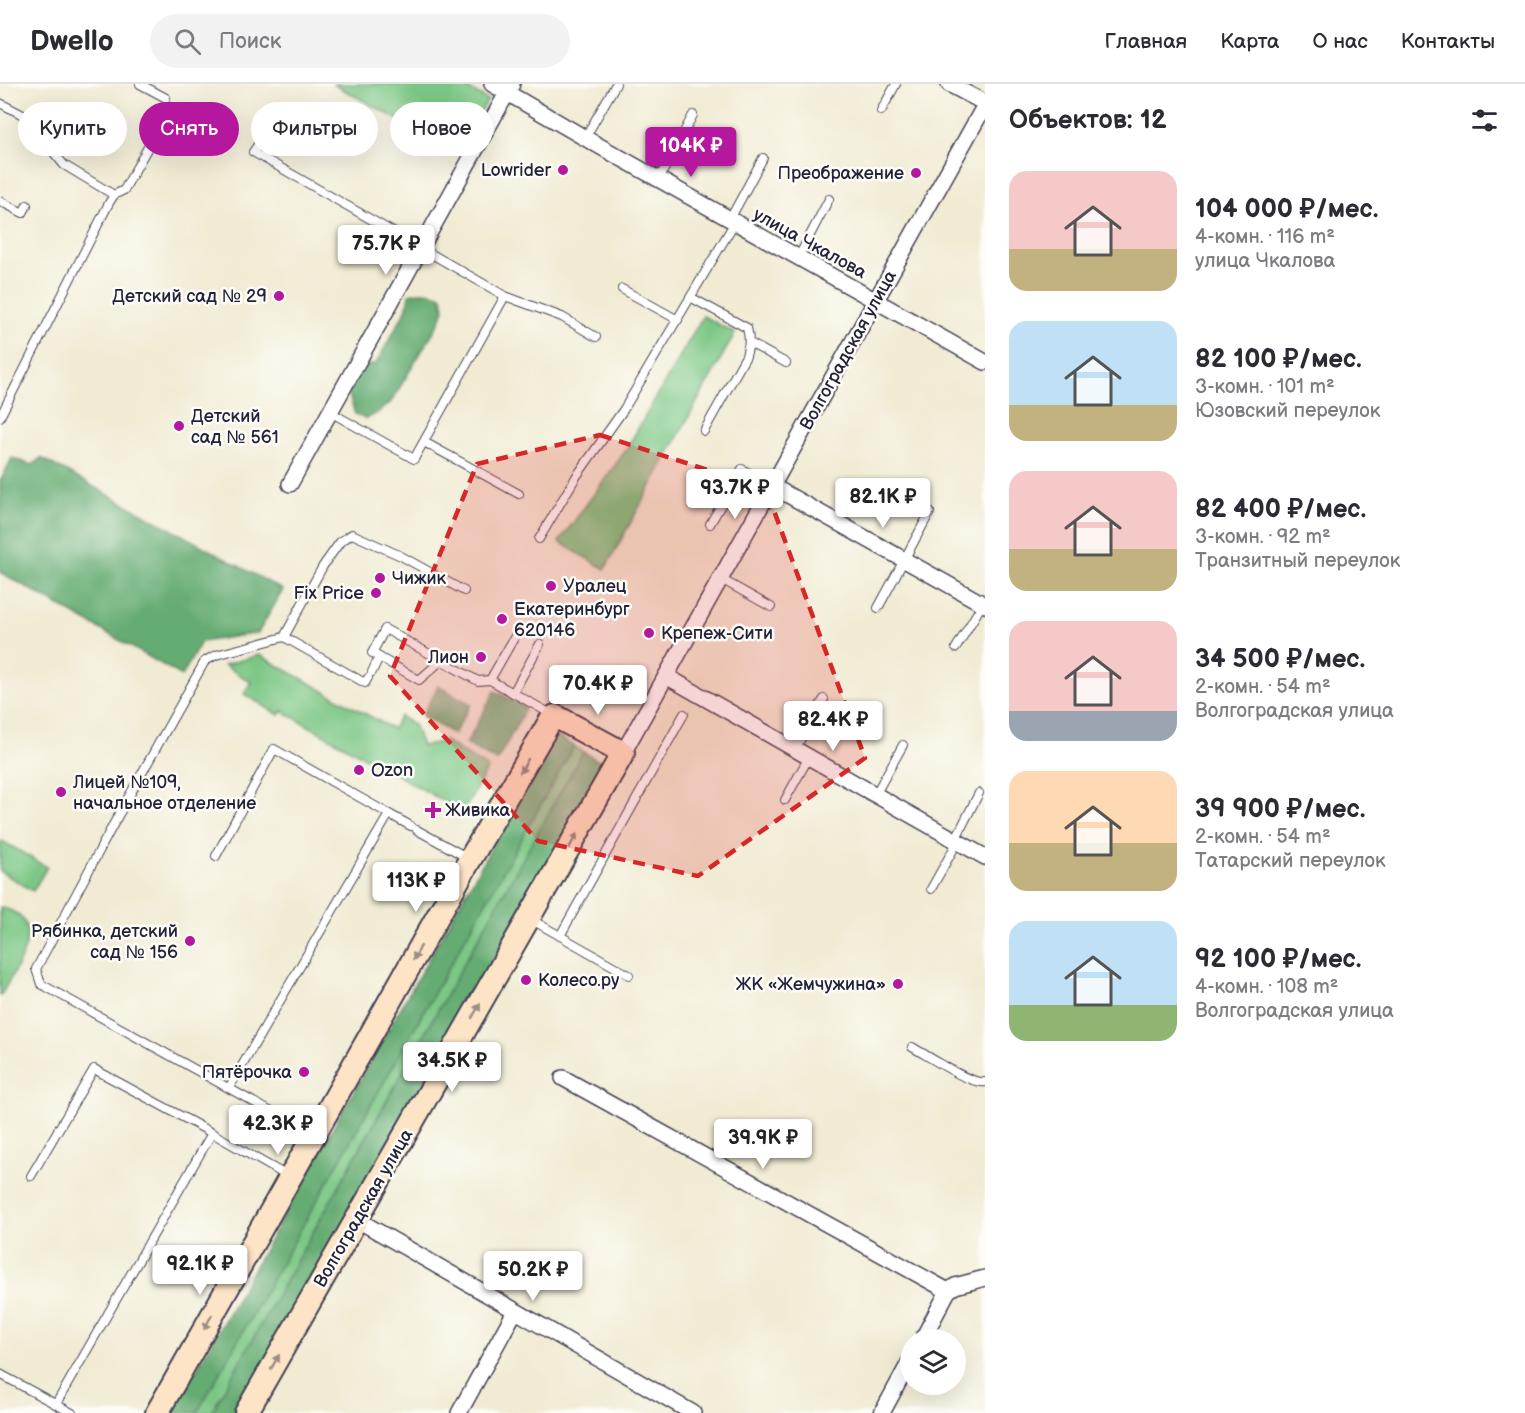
<!DOCTYPE html>
<html lang="ru">
<head>
<meta charset="utf-8">
<style>
  :root { --surface:#fff; --page:#f2f2f3; --text:#2b2b33; --muted:#7c7c81; --line:#e1e1e2; --accent:#b5179e }
  body { margin:0; font-family:"Balsamiq Sans",sans-serif; background:var(--page); color:var(--text); height:100vh; display:flex; flex-direction:column; font-size:22px; white-space:nowrap }
  * { box-sizing:border-box; margin:0 }
  p { font-size:20px; color:var(--muted) }
  .icon { flex:none; width:33px; height:33px; fill:none; stroke:currentColor; stroke-width:2; stroke-linecap:round; stroke-linejoin:round }
  .map { position:relative; flex:1; overflow:hidden }
  .panel { display:flex; flex-direction:column; background:var(--surface); width:540px }
  .panel>* { flex:none }
  .guide { position:absolute; left:18px; top:18px; width:570px; height:54px; display:flex; gap:12px }
  .tools { position:absolute; left:900px; top:1245px; display:grid; gap:12px }
  .tools a { display:grid; place-items:center; width:66px; height:66px; border-radius:50%; background:var(--surface); box-shadow:0 6px 24px #0002; font-size:30px }
  .price { position:absolute; translate:-50% -51px; padding:0 14px; border-radius:6px; background:#fff; color:#222; font-size:20px; line-height:39px; filter:drop-shadow(0 2px 3px #0008) }
  .price::after { content:''; position:absolute; left:50%; top:36px; width:18px; height:14px; margin-left:-9px; background:inherit; clip-path:polygon(0 0,100% 0,50% 100%) }
  .price.selected { background:var(--accent); color:#fff }
  ul { padding:0; list-style:none }
  li { display:flex; align-items:center; gap:18px; height:150px; padding:0 24px }
  li span { display:grid; place-items:center; flex:none; width:168px; height:120px; border-radius:18px; color:#555 }
  li>.icon { margin-inline-start:auto }
  span .icon { width:72px; height:72px; fill:#fffc; stroke-width:1 }
  li b { font-size:26px }
  h2 { display:flex; justify-content:space-between; align-items:center; height:72px; padding:0 24px; font-size:26px }
  .chip { padding:0 21px; border-radius:27px; background:var(--surface); box-shadow:0 6px 24px #0002; font-size:21px; line-height:54px }
  .chip.selected { background:var(--accent); color:#fff }
  header { display:flex; align-items:center; gap:36px; box-sizing:border-box; height:84px; padding:0 30px; background:var(--surface); border-bottom:2px solid var(--line) }
  header strong { font-size:28px }
  nav { display:flex; gap:33px; margin-inline-start:auto; font-size:21px }
  .search { width:420px; height:54px; background:var(--page); display:flex; align-items:center; gap:15px; box-sizing:border-box; padding:0 21px; border-radius:33px; color:var(--muted); font-size:22px }
  main { display:flex; flex:1; min-height:0 }
  .map>svg:first-child { display:block }
  .green { fill:#7cc785; stroke:#4f7460; stroke-width:1.5 }
  .forest { fill:#65ac72; stroke:#446756; stroke-width:1.5 }
  .lines { fill:none; stroke-linecap:round; stroke-linejoin:round }
  .lane-casing { stroke:#414052; stroke-width:10 }
  .street-casing { stroke:#414052; stroke-width:18 }
  .secondary-casing { stroke:#414052; stroke-width:26 }
  .lane { stroke:#fff; stroke-width:8 }
  .street { stroke:#fff; stroke-width:15 }
  .secondary { stroke:#fee4c6; stroke-width:22 }
  .oneway { fill:#9b8d87 }
  .marked { fill:#d62828; fill-opacity:0.2; stroke:#d62828; stroke-width:4.5; stroke-dasharray:12 8; stroke-linejoin:round }
  .poi-dot { fill:#b5179e; stroke:#fdfcf7; stroke-width:2 }
  .labels { text-anchor:middle; stroke-width:5; stroke-linejoin:round; paint-order:stroke }
  .poi-label { font-size:18px; fill:#22223b; stroke:#fdfcf7; text-anchor:start }
  .street-label { font-size:18px; fill:#22223b; stroke:#fdfcf7 }
</style>
</head>
<body>
<header>
<strong>Dwello</strong>
<div class="search"><svg class="icon" aria-label="search" viewBox="0 0 24 24"><circle cx="10" cy="10" r="6"/><path d="M15 15l6 6"/></svg>Поиск</div>
<nav><a>Главная</a><a>Карта</a><a>О нас</a><a>Контакты</a></nav>
</header>
<main>
<div class="map">
<svg width="985" height="1329" viewBox="0 0 985 1329">
  <rect width="100%" height="100%" fill="#fdfcf7"/>
  <filter id="ink" filterUnits="userSpaceOnUse"><feTurbulence type="fractalNoise" baseFrequency=".0167" numOctaves="2"/><feDisplacementMap in="SourceGraphic" scale="12" xChannelSelector="R" yChannelSelector="G"/><feConvolveMatrix kernelMatrix="1 2 1 2 8 2 1 2 1" color-interpolation-filters="sRGB"/></filter>
  <filter id="wash" filterUnits="userSpaceOnUse"><feTurbulence type="fractalNoise" baseFrequency=".008" numOctaves="4" result="noise"/><feDisplacementMap in="SourceGraphic" scale="24" xChannelSelector="R" yChannelSelector="G"/><feGaussianBlur stdDeviation="1.35" result="paint"/><feColorMatrix in="noise" values="0 0 0 0 0 0 0 0 0 0 0 0 0 0 0 0 0 1.4 0 .05"/><feComposite in="paint" operator="in"/></filter>
  <g filter="url(#wash)">
    <rect width="100%" height="100%" fill="#f1ebd3"/>
    <!-- green -->
    <g class="green">
      <path d="M333,0H460L488,16L457,68Z"/>
      <path d="M703,232L735,249L605,485L559,458L624,369Z"/>
      <path d="M259,571L393,645L400,632L414,641L422,662L445,657L488,684L463,728L282,627L279,631L244,610L251,598L224,581Z"/>
      <path d="M555,651L604,680L238,1329H172Z"/>
      <path d="M2,757L47,783L33,807L0,787V761Z"/>
      <path d="M0,823C53,835 15,885 0,913Z"/>
    </g>
    <!-- forest -->
    <g class="forest">
      <path d="M419,208H429L442,212L444,225L440,237L391,318L377,329L366,335L355,330L347,305L362,280L375,281L407,224L409,210Z"/>
      <path d="M12,374L32,381L41,374L283,506L258,549L201,558L182,592L0,488V398Z"/>
      <path d="M438,602L471,620L454,650L422,632Z"/>
      <path d="M495,607L526,624L497,677L466,660Z"/>
      <path d="M555,651L574,662L197,1329H172Z"/>
      <path d="M583,668L604,680L238,1329H211Z"/>
    </g>
  </g>
  <g filter="url(#ink)">
    <g class="lines">
      <!-- lane casing -->
      <g class="lane-casing">
        <g id="lane">
          <path d="M140,0L166,14"/>
          <path d="M0,19L23,31L64,81L114,111"/>
          <path d="M881,27L896,0"/>
          <path d="M585,54L616,0"/>
          <path d="M259,59L253,68L505,212L562,233L596,253"/>
          <path d="M659,95L693,31"/>
          <path d="M0,117L23,129L27,121"/>
          <path d="M730,135L763,74"/>
          <path d="M798,174L829,115"/>
          <path d="M622,205L678,236"/>
          <path d="M692,214L747,244C750,255 749,261 746,272L704,347"/>
          <path d="M750,259L786,279"/>
          <path d="M330,328L414,375L505,212"/>
          <path d="M0,333L109,119L114,111L124,106L148,63"/>
          <path d="M424,358L519,410"/>
          <path d="M710,440L742,385L764,398"/>
          <path d="M539,455L576,393L624,325L735,138"/>
          <path d="M721,495L771,523"/>
          <path d="M878,524L930,428"/>
          <path d="M284,553L216,571L205,577L119,730L36,885L41,900L313,1051"/>
          <path d="M956,564L983,519"/>
          <path d="M442,576L419,596L372,569L385,545L478,597L490,596L553,631"/>
          <path d="M372,588L379,573"/>
          <path d="M368,594L365,599L284,553L323,482L340,458L352,450L401,472L464,507"/>
          <path d="M490,596L518,547"/>
          <path d="M513,609L540,560"/>
          <path d="M795,665L824,615"/>
          <path d="M875,711L903,661"/>
          <path d="M785,716L809,673"/>
          <path d="M389,730L411,742"/>
          <path d="M417,746L468,774"/>
          <path d="M955,756L979,709"/>
          <path d="M216,772L274,665L389,730L229,1004"/>
          <path d="M931,805L958,757"/>
          <path d="M532,836L629,891"/>
          <path d="M560,852L684,630"/>
          <path d="M912,963C927,971 970,1001 985,998"/>
          <path d="M212,1049L289,1093"/>
          <path d="M31,1092L94,985L212,1049L56,1320"/>
          <path d="M0,1290L72,1329"/>
        </g>
      </g>
      <!-- street casing -->
      <g class="street-casing">
        <g id="street">
          <path d="M492,0L585,54L985,278"/>
          <path d="M949,0L985,19"/>
          <path d="M765,398L985,521"/>
          <path d="M290,400L512,0"/>
          <path d="M666,592L985,773"/>
          <path d="M623,669L985,21"/>
          <path d="M563,994L948,1207"/>
          <path d="M356,1135L693,1329"/>
          <path d="M922,1256L948,1207L955,1202L985,1194"/>
          <path d="M459,1329L515,1227"/>
          <path d="M882,1329L910,1277"/>
        </g>
      </g>
      <!-- secondary casing -->
      <g class="secondary-casing">
        <path id="secondary" d="M157,1329L461,791L549,639L555,632L623,669L246,1329"/>
      </g>
      <!-- lane -->
      <use href="#lane" class="lane"/>
      <!-- street -->
      <use href="#street" class="street"/>
      <!-- secondary -->
      <use href="#secondary" class="secondary"/>
    </g>
    <!-- one-way arrows -->
    <defs><path id="oneway-solid" d="M-6-.8H1V-3.2L6.5 0L1 3.2V.8H-6Z" transform="scale(1.5)"/></defs>
    <g class="oneway">
      <use href="#oneway-solid" transform="translate(524 682) rotate(120)"/>
      <use href="#oneway-solid" transform="translate(573 757) rotate(-61)"/>
      <use href="#oneway-solid" transform="translate(417 869) rotate(119)"/>
      <use href="#oneway-solid" transform="translate(476 927) rotate(-60)"/>
      <use href="#oneway-solid" transform="translate(208 1238) rotate(119)"/>
      <use href="#oneway-solid" transform="translate(275 1278) rotate(-60)"/>
    </g>
  </g>
  <!-- marked area -->
  <path class="marked" d="M600,351L766,405L865,674L698,792L538,757L390,592L477,380Z"/>
  <!-- markers -->
  <g class="poi-dot">
    <circle cx="563" cy="86" r="6"/>
    <circle cx="916" cy="89" r="6"/>
    <circle cx="279" cy="212" r="6"/>
    <circle cx="179" cy="342" r="6"/>
    <circle cx="380" cy="494" r="6"/>
    <circle cx="551" cy="502" r="6"/>
    <circle cx="376" cy="509" r="6"/>
    <circle cx="502" cy="535" r="6"/>
    <circle cx="649" cy="549" r="6"/>
    <circle cx="481" cy="573" r="6"/>
    <circle cx="359" cy="686" r="6"/>
    <circle cx="61" cy="708" r="6"/>
    <path d="M430 717h6v6h6v6h-6v6h-6v-6h-6v-6h6z"/>
    <circle cx="190" cy="857" r="6"/>
    <circle cx="526" cy="896" r="6"/>
    <circle cx="898" cy="900" r="6"/>
    <circle cx="304" cy="988" r="6"/>
  </g>
  <g class="labels">
    <!-- poi labels -->
    <g class="poi-label">
      <text x="551" y="92" text-anchor="end">Lowrider</text>
      <text x="904" y="95" text-anchor="end">Преображение</text>
      <text x="267" y="218" text-anchor="end">Детский сад № 29</text>
      <text x="191" y="338">Детский<tspan x="191" dy="21">сад № 561</tspan></text>
      <text x="392" y="500">Чижик</text>
      <text x="563" y="508">Уралец</text>
      <text x="364" y="515" text-anchor="end">Fix Price</text>
      <text x="514" y="531">Екатеринбург<tspan x="514" dy="21">620146</tspan></text>
      <text x="661" y="555">Крепеж-Сити</text>
      <text x="469" y="579" text-anchor="end">Лион</text>
      <text x="371" y="692">Ozon</text>
      <text x="73" y="704">Лицей №109,<tspan x="73" dy="21">начальное отделение</tspan></text>
      <text x="445" y="732">Живика</text>
      <text x="178" y="853" text-anchor="end">Рябинка, детский<tspan x="178" dy="21">сад № 156</tspan></text>
      <text x="538" y="902">Колесо.ру</text>
      <text x="886" y="906" text-anchor="end">ЖК «Жемчужина»</text>
      <text x="292" y="994" text-anchor="end">Пятёрочка</text>
    </g>
    <!-- street labels -->
    <g class="street-label">
      <text transform="translate(810 159) rotate(29)" y="6">улица Чкалова</text>
      <text transform="translate(848 266) rotate(-61)" y="6">Волгоградская улица</text>
      <text transform="translate(363 1124) rotate(-60)" y="6">Волгоградская улица</text>
    </g>
  </g>
</svg>
<div class="tools">
<a><svg class="icon" aria-label="layers" viewBox="0 0 24 24"><path d="M12 4l9 5-9 5-9-5zM3 14l9 5 9-5"/></svg></a>
</div>
<b class="price selected" style="left:691px;top:94px">104K ₽</b>
<b class="price" style="left:386px;top:192px">75.7K ₽</b>
<b class="price" style="left:735px;top:436px">93.7K ₽</b>
<b class="price" style="left:883px;top:445px">82.1K ₽</b>
<b class="price" style="left:598px;top:632px">70.4K ₽</b>
<b class="price" style="left:833px;top:668px">82.4K ₽</b>
<b class="price" style="left:416px;top:829px">113K ₽</b>
<b class="price" style="left:452px;top:1009px">34.5K ₽</b>
<b class="price" style="left:278px;top:1072px">42.3K ₽</b>
<b class="price" style="left:763px;top:1086px">39.9K ₽</b>
<b class="price" style="left:200px;top:1212px">92.1K ₽</b>
<b class="price" style="left:533px;top:1218px">50.2K ₽</b>
<div class="guide">
<a class="chip">Купить</a>
<a class="chip selected">Снять</a>
<a class="chip">Фильтры</a>
<a class="chip">Новое</a>
</div>
</div>
<section class="panel">
<h2>Объектов: 12<svg class="icon" aria-label="filters" viewBox="0 0 24 24"><path d="M4 7h16M4 17h16"/><circle cx="9" cy="7" r="2"/><circle cx="15" cy="17" r="2"/></svg></h2>
<ul>
<li><span style="background:linear-gradient(#f6c9c9 65%,#c2b280 0)"><svg class="icon" aria-label="home" viewBox="0 0 24 24"><path d="M3 11l9-7 9 7M6 9v11h12V9"/></svg></span><div><b>104 000 ₽/мес.</b><p>4-комн. · 116 m²</p><p>улица Чкалова</p></div></li>
<li><span style="background:linear-gradient(#bfe0f5 70%,#c2b280 0)"><svg class="icon" aria-label="home" viewBox="0 0 24 24"><path d="M3 11l9-7 9 7M6 9v11h12V9"/></svg></span><div><b>82 100 ₽/мес.</b><p>3-комн. · 101 m²</p><p>Юзовский переулок</p></div></li>
<li><span style="background:linear-gradient(#f6c9c9 65%,#c2b280 0)"><svg class="icon" aria-label="home" viewBox="0 0 24 24"><path d="M3 11l9-7 9 7M6 9v11h12V9"/></svg></span><div><b>82 400 ₽/мес.</b><p>3-комн. · 92 m²</p><p>Транзитный переулок</p></div></li>
<li><span style="background:linear-gradient(#f6c9c9 75%,#9aa5b1 0)"><svg class="icon" aria-label="home" viewBox="0 0 24 24"><path d="M3 11l9-7 9 7M6 9v11h12V9"/></svg></span><div><b>34 500 ₽/мес.</b><p>2-комн. · 54 m²</p><p>Волгоградская улица</p></div></li>
<li><span style="background:linear-gradient(#ffd9b3 60%,#c2b280 0)"><svg class="icon" aria-label="home" viewBox="0 0 24 24"><path d="M3 11l9-7 9 7M6 9v11h12V9"/></svg></span><div><b>39 900 ₽/мес.</b><p>2-комн. · 54 m²</p><p>Татарский переулок</p></div></li>
<li><span style="background:linear-gradient(#bfe0f5 70%,#8fb573 0)"><svg class="icon" aria-label="home" viewBox="0 0 24 24"><path d="M3 11l9-7 9 7M6 9v11h12V9"/></svg></span><div><b>92 100 ₽/мес.</b><p>4-комн. · 108 m²</p><p>Волгоградская улица</p></div></li>
</ul>
</section>
</main>
</body>
</html>
